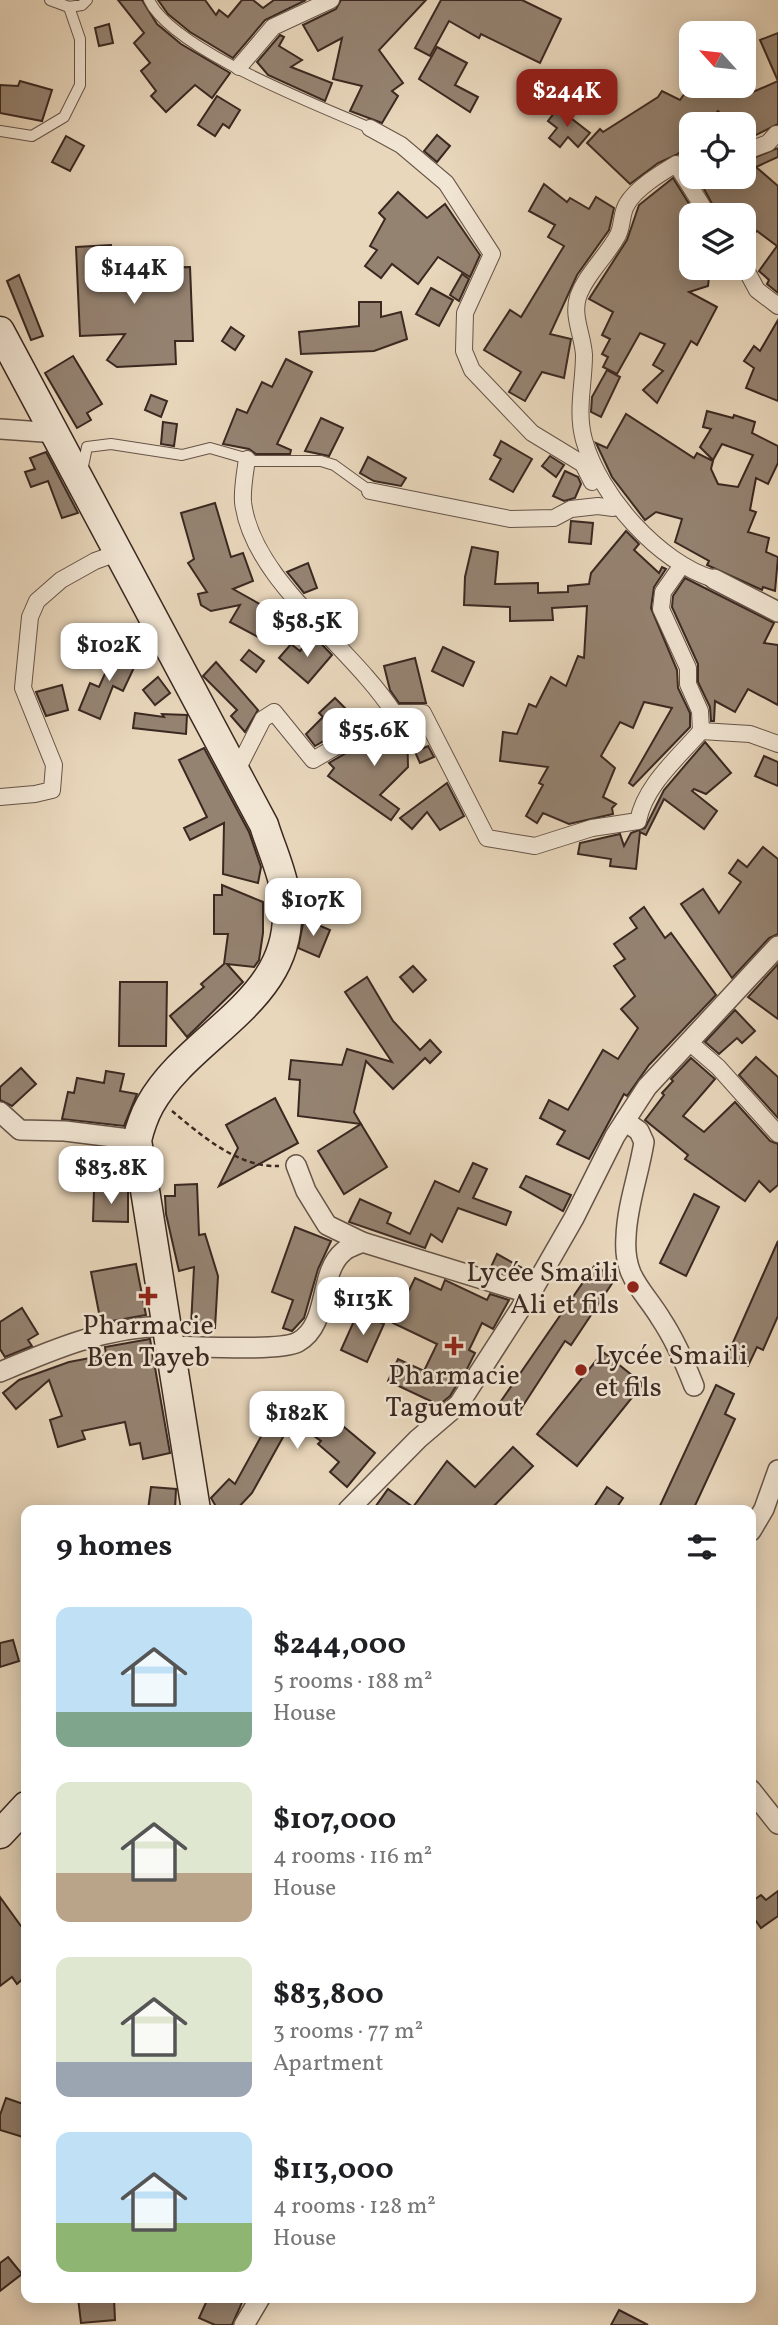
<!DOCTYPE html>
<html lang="en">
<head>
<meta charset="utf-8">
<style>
  :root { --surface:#fff; --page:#f6f6f6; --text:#202124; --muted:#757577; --accent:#8f2418 }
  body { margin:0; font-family:Vollkorn,serif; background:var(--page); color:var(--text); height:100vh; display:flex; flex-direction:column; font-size:26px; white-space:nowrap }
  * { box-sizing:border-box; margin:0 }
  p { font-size:23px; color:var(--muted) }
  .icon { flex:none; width:38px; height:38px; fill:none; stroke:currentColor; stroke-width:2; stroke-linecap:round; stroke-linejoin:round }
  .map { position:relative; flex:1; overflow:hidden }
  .side { position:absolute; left:21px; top:1505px; width:735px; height:798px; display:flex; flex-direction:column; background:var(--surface); border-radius:14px; box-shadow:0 4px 18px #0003 }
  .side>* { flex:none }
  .needle { width:46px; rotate:297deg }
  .buttons { position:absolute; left:679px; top:21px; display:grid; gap:14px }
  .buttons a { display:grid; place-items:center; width:77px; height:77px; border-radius:14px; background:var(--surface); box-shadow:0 4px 18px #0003; font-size:35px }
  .price { position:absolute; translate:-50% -60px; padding:0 16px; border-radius:14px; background:#fff; color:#222; font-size:23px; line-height:46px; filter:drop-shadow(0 2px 4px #0008) }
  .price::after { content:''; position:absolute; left:50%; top:42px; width:21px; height:16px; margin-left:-10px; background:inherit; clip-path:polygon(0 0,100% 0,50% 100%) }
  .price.selected { background:var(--accent); color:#fff }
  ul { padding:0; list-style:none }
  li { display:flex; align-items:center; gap:21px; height:175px; padding:0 35px }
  li span { display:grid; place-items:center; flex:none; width:196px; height:140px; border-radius:14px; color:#555 }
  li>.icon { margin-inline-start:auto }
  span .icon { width:84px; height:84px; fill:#fffc; stroke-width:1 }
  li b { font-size:30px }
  h2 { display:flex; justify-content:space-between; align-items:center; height:84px; padding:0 35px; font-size:30px }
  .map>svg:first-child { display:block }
  .building { fill:#958372; stroke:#3a2821; stroke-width:2 }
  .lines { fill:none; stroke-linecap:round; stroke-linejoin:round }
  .service-casing { stroke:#665448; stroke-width:12 }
  .pedestrian-casing { stroke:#665448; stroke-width:18 }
  .minor-casing { stroke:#665448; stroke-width:22 }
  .secondary-casing { stroke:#3a2821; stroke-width:31 }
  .path { stroke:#3a2821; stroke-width:2.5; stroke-dasharray:5 3.5; stroke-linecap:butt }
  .service { stroke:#f1e5d3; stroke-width:10 }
  .pedestrian { stroke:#f1e5d3; stroke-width:16 }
  .minor { stroke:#f1e5d3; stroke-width:19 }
  .secondary { stroke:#f1e5d3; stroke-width:28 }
  .poi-dot { fill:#8f2418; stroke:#f1e5d3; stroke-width:2.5 }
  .labels { text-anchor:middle; stroke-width:5; stroke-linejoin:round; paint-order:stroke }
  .poi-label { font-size:28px; fill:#3a2821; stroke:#f1e5d3 }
</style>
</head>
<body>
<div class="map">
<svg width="778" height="2325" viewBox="0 0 778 2325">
  <rect width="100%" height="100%" fill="#e9d7bc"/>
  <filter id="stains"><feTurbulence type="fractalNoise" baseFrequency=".00286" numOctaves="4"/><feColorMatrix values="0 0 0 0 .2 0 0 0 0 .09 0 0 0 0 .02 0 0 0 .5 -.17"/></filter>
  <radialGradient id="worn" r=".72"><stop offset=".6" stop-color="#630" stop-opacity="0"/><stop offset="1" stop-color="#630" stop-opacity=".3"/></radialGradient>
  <!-- building -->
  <g class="building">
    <path d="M118,0H142L157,24L181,44L230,73L212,98L195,85L166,112L151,96L156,91L141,71L150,63L134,43L144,33Z"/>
    <path d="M158,0H205L216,15L219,10L228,17L242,0H253L263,8L274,0H306L265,20L233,58L190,32L168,14Z"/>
    <path d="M341,0H426L379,50L403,83L392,91L398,96L382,123L350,111L362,86L333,79L342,38L318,51L303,25L336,9Z"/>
    <path d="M441,0H522L561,19L540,63L481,34L479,38L449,21L430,56L415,48Z"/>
    <path d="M109,24L113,43L99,46L95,28Z"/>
    <path d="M778,33V81L760,40Z"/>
    <path d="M280,35L284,37L279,46L302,60L291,67L332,83L325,101L268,75L257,62Z"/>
    <path d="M437,47L467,63L455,85L478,97L470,112L419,79Z"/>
    <path d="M20,81L52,90L42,121L0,113V85L18,86Z"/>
    <path d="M778,81V124L744,141V124H730L718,111L705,124H691V140L678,154L658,163L630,184L587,143L600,129L603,132L658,97L662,91L680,100L690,86H718L721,91L733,86H750L753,92Z"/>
    <path d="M217,96L240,110L229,128L223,124L215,136L198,125Z"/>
    <path d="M558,108L590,133L578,147L568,137L560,147L549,138L557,128L548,121Z"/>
    <path d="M437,135L450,146L437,162L424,151Z"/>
    <path d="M66,136L84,146L70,171L52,162Z"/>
    <path d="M778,148V157L756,167L778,186V293L767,284L769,280L759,271L777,246L757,231L744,241V215H718L703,187L717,177H744V162Z"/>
    <path d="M673,178L696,215H691L685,262L691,268H710L708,286L689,292L717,307L697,345L691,341L657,403L643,390L663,371L653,365L665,344L640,333L617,374L603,367L608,357L602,354L610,339L602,335L613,312L589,299L627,240L639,205Z"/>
    <path d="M544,184L567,202L570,198L589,209L596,197L614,208L609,230L577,275L550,334L571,339L564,378L542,372L525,401L509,392L521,372L484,350L510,310L521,317L564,246L548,237L555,225L529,211Z"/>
    <path d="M398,192L427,218L445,204L480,255L470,277L438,257L418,284L392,264L381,278L365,266L377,250L370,246L385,219L379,213Z"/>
    <path d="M111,245L112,259L141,258V268L190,267L193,341H175L176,364L117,367L107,360L125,334L80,336L76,247Z"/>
    <path d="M462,274L469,279L459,301L450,295Z"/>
    <path d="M19,275L43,336L31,340L7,281Z"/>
    <path d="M431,288L453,300L439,326L416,314Z"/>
    <path d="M359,302H381V317L401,312L407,339L374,351L301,354L299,332L359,326Z"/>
    <path d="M778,320V401L746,388L754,368L744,361L754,346L760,351Z"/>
    <path d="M231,327L244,336L235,350L222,341Z"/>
    <path d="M73,356L102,404L87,413L91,420L77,428L45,373Z"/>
    <path d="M286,359L312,372L277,444L291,450L290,454H256L249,449L223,444L237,409L247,413L262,382L272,387Z"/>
    <path d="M607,370L620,377L601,417L591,412L592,397Z"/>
    <path d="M151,395L167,401L161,417L145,410Z"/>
    <path d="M707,411L733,418L734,415L755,422L752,433L778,446V463L768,484L756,478L750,510L756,512L748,532L769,538L766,552L778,557L775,591L763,587L762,590L707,565L709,561L675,542L682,519L656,512L645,520L612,477L596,443L607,448L626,414L694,458L697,453L713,461L711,469L718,484L738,487L753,455L722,444L713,460L700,447L711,429L703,427Z"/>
    <path d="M321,418L343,428L329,456L305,451Z"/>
    <path d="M163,422L177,424L174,446L161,444Z"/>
    <path d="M501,441L532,459L513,492L490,479L501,459L494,455Z"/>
    <path d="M46,452L78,513L62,518L48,481L31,487L25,472L35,469L30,458Z"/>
    <path d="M550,456L564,465L556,477L542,466Z"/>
    <path d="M368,457L406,478L401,486L374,481L360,473Z"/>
    <path d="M565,471L578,477L581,484L575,498L564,501L553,496Z"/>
    <path d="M215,503L231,557L243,553L253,581L233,589L272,611L258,637L230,622L240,605L211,611L201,605L198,594L207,592L188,563L194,559L181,513Z"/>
    <path d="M571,521L593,523L591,544L569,542Z"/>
    <path d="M626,531L639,544L634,550L659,573L662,567L666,569L654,587L651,608L677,670L678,688L690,713V727L633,786L629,783L672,708L644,702L633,728L620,722L601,756L615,768L603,797L616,804L612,808L613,814L569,824L543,813L537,823L526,816L543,785L539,783L548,767L500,761L503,732L517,734L529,704L536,707L551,677L566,686L578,656L584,658L587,606L552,608L553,620L510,621V607L464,605L465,577L472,547L498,552L495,584L538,583V593L568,592V586L589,584L591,573Z"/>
    <path d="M308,563L317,588L304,593L287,572Z"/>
    <path d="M685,578L774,623L764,643L778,645V705L748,689L735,712L715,701L714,721H711L710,707L698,682V664L672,607L673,596Z"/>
    <path d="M313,635L332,655L308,683L279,658L291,644L300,651Z"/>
    <path d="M117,647L139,657L123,691L113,686L100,719L79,710L90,683L99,687Z"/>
    <path d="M443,647L474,662L463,686L432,671Z"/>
    <path d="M249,650L264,661L256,672L241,660Z"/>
    <path d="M415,658L426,703H399L390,690L384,666Z"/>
    <path d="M216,662L258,710L245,732L231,716L237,710L203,676Z"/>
    <path d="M158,677L170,693L155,705L143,690Z"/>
    <path d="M62,685L68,710L46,716L36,692Z"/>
    <path d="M335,698L352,715L342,725L346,728L315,746L306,734L323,717L319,713Z"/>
    <path d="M135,713L164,717L162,714L187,715L186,734L133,728Z"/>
    <path d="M397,724H407L408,767L380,795L399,809L391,820L328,776L334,768L329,763L365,742L376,750V736Z"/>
    <path d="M705,742L731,773L706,794L694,789L692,791L717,811L704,829L664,799L646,835L640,832L636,869L610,866L611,859L578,854L580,843L620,834L624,846L631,833L645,828L664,790Z"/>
    <path d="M428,746L434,757L420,763L415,752Z"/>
    <path d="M204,748L249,832L261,867L258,883L223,874L224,823L190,840L184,828L207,817L179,760Z"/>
    <path d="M764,756L778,762V786L755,776Z"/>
    <path d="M447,783L464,816L440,830L427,812L412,829L400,818Z"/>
    <path d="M763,847L778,859V934L769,938L732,978L681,904L703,889L719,913L741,882L729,873L738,860L747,867Z"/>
    <path d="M222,885L263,902V933L259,960L254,967L227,964L243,982L187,1037L170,1016L204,987L201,984L224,964L228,934H214V895H222Z"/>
    <path d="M644,907L665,938L671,933L716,995L649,1065L627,1096L624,1094L589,1159L557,1144L565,1131L540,1118L549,1100L568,1110L603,1050L618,1059L638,1028L621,1009L635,996L614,966L625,959L614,944L637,928L630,918Z"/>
    <path d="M304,919L330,930L319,957L298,948Z"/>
    <path d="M778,964V1019L748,997Z"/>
    <path d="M413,966L426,980L413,992L400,977Z"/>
    <path d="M367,977L393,1021L420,1050L430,1040L441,1052L430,1063L425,1058L393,1089L366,1061L354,1112L361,1124L298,1116L300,1080L289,1079L291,1060L342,1065L347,1049L392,1062L345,992Z"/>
    <path d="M120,982H167L166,1046H119Z"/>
    <path d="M735,1010L755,1031L742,1043L737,1038L719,1054L705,1042Z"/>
    <path d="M756,1057L778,1077V1118L739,1075Z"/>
    <path d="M691,1058L715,1079L683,1116L704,1132L735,1102L770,1141L778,1144V1185L770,1192L759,1181L745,1201L685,1159L688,1155L645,1120L664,1095L662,1093L673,1081L671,1079Z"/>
    <path d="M21,1068L36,1084L12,1106L0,1100V1087Z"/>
    <path d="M106,1071L124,1074L120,1091L137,1094L124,1126L62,1119L68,1092L74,1093L77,1078L104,1083Z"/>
    <path d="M275,1098L298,1143L219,1186L238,1148L226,1125Z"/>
    <path d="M361,1124L387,1167L344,1194L318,1151Z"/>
    <path d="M473,1163L487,1169L473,1198L511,1212L506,1225L458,1208L442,1242L431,1234L425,1248L349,1222L360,1199L391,1213L387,1223L410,1234L435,1181L459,1192Z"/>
    <path d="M526,1176L571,1195L563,1211L520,1187Z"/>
    <path d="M197,1184L199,1235L205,1234L218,1276L215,1328L191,1326L194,1267L179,1271L166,1214L165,1196H175V1185Z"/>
    <path d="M94,1191H128V1222L93,1221Z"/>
    <path d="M694,1194L719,1207L686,1276L660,1263Z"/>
    <path d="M295,1227L331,1241L318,1269L304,1318L292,1331L283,1328L293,1300L272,1292Z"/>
    <path d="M778,1241V1316L763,1350L757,1347L748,1366L727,1356Z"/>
    <path d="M497,1254L526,1270L521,1278L491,1267Z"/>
    <path d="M136,1264L146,1315L101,1323L91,1272Z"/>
    <path d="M595,1265L615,1279L571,1345L565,1341L517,1415L499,1404Z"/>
    <path d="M415,1278L441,1290L445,1280L487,1300L490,1294L509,1300L493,1329L482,1323L469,1350L475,1353L468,1367L450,1396L439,1405L388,1381L398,1359L424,1371L437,1344L393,1323Z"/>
    <path d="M22,1308L38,1334L28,1340L32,1346L5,1357L0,1349V1322Z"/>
    <path d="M358,1312L384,1324L367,1362L341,1350Z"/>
    <path d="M150,1339L170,1453L143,1459L140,1443L130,1445L125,1422L82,1431L85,1439L58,1447L50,1420L62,1416L49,1380L16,1409L3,1393L19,1380L69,1362L106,1355L105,1347Z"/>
    <path d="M603,1352L643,1384L577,1466L537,1434Z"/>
    <path d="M716,1385L734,1394L725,1414L735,1419L693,1510H658Z"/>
    <path d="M289,1398L316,1417L326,1404L341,1415L337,1421L375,1453L347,1487L330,1472L339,1462L318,1444L321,1441L292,1421L252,1493L236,1510H218L211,1498L229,1479L235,1484L269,1422Z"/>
    <path d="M513,1447L533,1466L490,1510H373L388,1489L413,1507L447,1461L475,1487Z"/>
    <path d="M151,1487L176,1489L175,1510H148Z"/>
    <path d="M607,1487L623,1498L615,1510H592Z"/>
    <path d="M13,1640L19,1661L0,1667V1643Z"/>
    <path d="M778,1891V1916L761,1928L751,1914V1902L761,1895L766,1900Z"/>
    <path d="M0,1897L26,1933V1976L17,1984L12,1977L0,1986Z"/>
    <path d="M6,2098L26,2105V2138L0,2130V2115Z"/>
    <path d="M8,2257L22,2274L0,2291V2263Z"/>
    <path d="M78,2298H114L115,2320L81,2323Z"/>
    <path d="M208,2298H244L232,2325H215L199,2318Z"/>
    <path d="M619,2310L648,2325H611Z"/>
  </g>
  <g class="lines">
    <!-- service casing -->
    <g class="service-casing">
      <g id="service">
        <path d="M149,0C172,50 318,105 370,128"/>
        <path d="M69,7L82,5L87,0"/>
        <path d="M0,131L32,136L64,117L80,85V39L69,7L50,0"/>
        <path d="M82,471L87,447L111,444L182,455L210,448L255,461H321L334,465L370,491"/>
      </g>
    </g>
    <!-- pedestrian casing -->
    <g class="pedestrian-casing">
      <g id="pedestrian">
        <path d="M239,67L273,27L331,0"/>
        <path d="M370,128L401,145L446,183L492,254L465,313L464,351L472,370L532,433L583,464L592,482"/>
        <path d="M744,152L768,143L776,134L778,136"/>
        <path d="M708,215L676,164C661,173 636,188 627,204C621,213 623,225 618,235C607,256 586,274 578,297C572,316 583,336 584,355C584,384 576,411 584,440C599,495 659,563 714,579"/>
        <path d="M744,266L757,290L778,306"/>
        <path d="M247,459C245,473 242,489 243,502C252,580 352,647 394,713"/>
        <path d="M370,491L510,519L554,518L571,509L598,506L613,508"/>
        <path d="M682,565L663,592L661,609L688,668V684L700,711L701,731L750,734L778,744"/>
        <path d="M236,772L263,719L274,712L313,760L394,713H423L487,838L535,846L592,828L638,821C645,785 678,758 701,731"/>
        <path d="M0,797L35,794L52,790L54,765L23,688L30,617L37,601L61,580L95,561L120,552"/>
        <path d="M689,1042L718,1067L778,1134"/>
      </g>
    </g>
    <!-- minor casing -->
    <g class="minor-casing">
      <g id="minor">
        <path d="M0,429L57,433"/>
        <path d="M714,579L778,612"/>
        <path d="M0,1112L20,1130L65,1131L137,1140"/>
        <path d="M625,1121L639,1131L644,1142C639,1174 627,1205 626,1237C623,1278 643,1289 661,1319C675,1340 685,1363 694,1386"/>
        <path d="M296,1165L306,1191L327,1225L362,1242"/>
        <path d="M169,1346C195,1346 279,1352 298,1342C330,1324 318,1273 343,1252C348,1247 357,1245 362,1242L531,1294"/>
        <path d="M0,1372C54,1349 106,1327 166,1326"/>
        <path d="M348,1510L418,1439L459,1404L535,1286L574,1218L615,1136L647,1087L778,946"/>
        <path d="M751,1531L764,1509L778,1470"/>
        <path d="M751,1790L778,1824"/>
        <path d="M244,2325L260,2298"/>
      </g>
    </g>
    <!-- secondary casing -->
    <g class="secondary-casing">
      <g id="secondary">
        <path d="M0,331L264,825C271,848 283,873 286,897C300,1000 191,1031 150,1105C144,1116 140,1128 137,1140L196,1510"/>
        <path d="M0,1834L26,1806"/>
      </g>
    </g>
    <!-- path -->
    <path class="path" d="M172,1111C201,1135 238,1168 279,1166"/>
    <!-- service -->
    <use href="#service" class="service"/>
    <!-- pedestrian -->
    <use href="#pedestrian" class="pedestrian"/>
    <!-- minor -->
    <use href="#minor" class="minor"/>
    <!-- secondary -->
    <use href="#secondary" class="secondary"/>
  </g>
  <!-- markers -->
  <g class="poi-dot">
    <circle cx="633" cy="1287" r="7"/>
    <path d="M144.5 1285.5h7v7h7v7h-7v7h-7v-7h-7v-7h7z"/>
    <path d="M450.5 1335.5h7v7h7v7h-7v7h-7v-7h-7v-7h7z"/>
    <circle cx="581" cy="1370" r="7"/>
  </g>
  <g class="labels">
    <!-- poi labels -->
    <g class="poi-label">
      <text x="619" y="1281" text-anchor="end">Lycée Smaili<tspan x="619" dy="32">Ali et fils</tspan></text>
      <text x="148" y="1334">Pharmacie<tspan x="148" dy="32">Ben Tayeb</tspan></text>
      <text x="595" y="1364" text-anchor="start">Lycée Smaili<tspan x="595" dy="32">et fils</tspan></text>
      <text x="454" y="1384">Pharmacie<tspan x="454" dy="32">Taguemout</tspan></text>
    </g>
  </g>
  <rect width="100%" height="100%" filter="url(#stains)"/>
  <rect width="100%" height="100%" fill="url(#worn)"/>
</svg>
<div class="buttons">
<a><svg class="needle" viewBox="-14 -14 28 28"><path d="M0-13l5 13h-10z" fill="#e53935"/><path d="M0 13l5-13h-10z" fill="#757577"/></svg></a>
<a><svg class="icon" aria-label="locate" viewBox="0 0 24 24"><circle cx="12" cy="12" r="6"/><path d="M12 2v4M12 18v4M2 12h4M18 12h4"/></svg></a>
<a><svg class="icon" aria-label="layers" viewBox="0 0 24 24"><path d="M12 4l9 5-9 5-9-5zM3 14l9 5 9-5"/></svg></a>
</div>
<b class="price selected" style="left:567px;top:129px">$244K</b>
<b class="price" style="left:134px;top:306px">$144K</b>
<b class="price" style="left:307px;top:659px">$58.5K</b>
<b class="price" style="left:109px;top:683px">$102K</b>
<b class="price" style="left:374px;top:768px">$55.6K</b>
<b class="price" style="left:313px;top:938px">$107K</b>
<b class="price" style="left:111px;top:1206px">$83.8K</b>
<b class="price" style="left:363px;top:1337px">$113K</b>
<b class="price" style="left:297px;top:1451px">$182K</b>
<section class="side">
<h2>9 homes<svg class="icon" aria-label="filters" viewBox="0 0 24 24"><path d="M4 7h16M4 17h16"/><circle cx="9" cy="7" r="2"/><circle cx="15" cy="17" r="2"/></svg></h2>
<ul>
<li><span style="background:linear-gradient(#bfe0f5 75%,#7fa58c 0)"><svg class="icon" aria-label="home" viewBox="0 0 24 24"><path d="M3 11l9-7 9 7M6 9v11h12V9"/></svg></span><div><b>$244,000</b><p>5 rooms · 188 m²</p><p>House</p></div></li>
<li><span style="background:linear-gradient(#dfe7d0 65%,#b9a48a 0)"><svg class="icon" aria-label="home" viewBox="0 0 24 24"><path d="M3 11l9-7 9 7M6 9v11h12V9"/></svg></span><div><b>$107,000</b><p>4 rooms · 116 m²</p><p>House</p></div></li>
<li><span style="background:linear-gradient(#dfe7d0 75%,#9aa5b1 0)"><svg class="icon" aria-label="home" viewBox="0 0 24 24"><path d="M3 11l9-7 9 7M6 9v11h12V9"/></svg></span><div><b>$83,800</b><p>3 rooms · 77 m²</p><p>Apartment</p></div></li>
<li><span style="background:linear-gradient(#bfe0f5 65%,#8fb573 0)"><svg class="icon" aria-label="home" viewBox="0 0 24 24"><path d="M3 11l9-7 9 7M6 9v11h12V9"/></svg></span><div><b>$113,000</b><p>4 rooms · 128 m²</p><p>House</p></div></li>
</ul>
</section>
</div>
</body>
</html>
